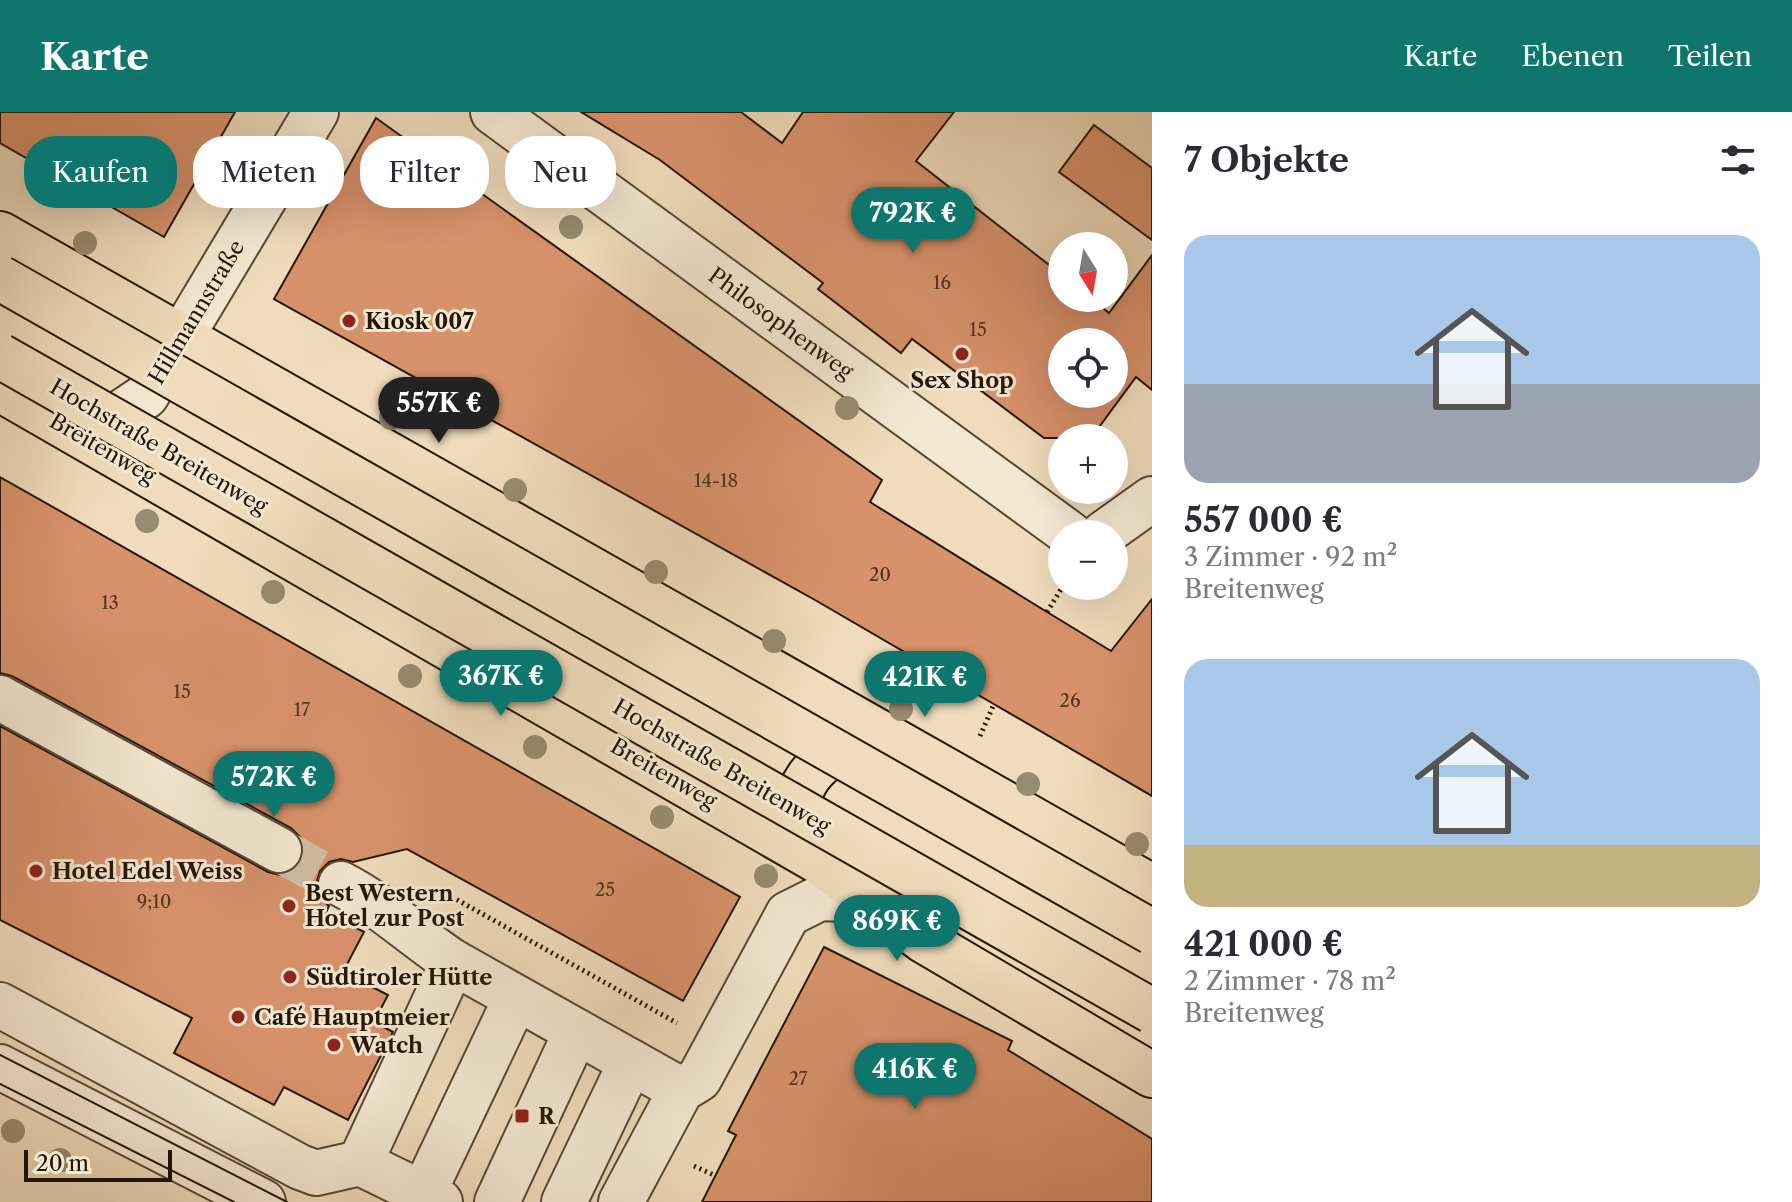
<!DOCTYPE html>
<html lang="de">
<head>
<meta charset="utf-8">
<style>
  :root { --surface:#fff; --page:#f2f2f3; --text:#2b2b33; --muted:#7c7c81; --accent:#0f766e }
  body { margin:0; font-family:"Libre Caslon Text",serif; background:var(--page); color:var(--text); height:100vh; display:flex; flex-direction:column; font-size:30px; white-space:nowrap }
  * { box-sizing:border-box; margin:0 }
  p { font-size:26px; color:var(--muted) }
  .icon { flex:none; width:44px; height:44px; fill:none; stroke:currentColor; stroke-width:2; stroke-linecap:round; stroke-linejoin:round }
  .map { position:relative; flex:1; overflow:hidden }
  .sheet { display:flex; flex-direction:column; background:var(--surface); width:640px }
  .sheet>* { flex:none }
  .top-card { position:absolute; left:24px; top:24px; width:760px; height:72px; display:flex; gap:16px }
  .needle { width:52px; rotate:169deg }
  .tools { position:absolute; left:1048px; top:120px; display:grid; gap:16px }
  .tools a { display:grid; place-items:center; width:80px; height:80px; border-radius:50%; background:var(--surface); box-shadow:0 8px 32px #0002; font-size:40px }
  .scale { position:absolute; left:24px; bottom:20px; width:148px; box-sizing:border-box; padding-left:8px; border:4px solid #241607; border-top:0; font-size:22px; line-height:28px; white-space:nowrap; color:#241607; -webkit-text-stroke:6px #f5e8d3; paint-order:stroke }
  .price { position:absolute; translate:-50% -68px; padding:0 18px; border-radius:28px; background:var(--accent); color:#fff; font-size:26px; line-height:52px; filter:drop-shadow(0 2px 4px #0008) }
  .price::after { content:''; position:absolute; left:50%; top:48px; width:24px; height:18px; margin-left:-12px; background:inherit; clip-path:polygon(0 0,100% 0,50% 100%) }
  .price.selected { background:#222; color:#fff }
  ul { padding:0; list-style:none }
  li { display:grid; align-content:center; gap:16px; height:424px; padding:0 32px }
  li span { display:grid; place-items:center; height:248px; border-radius:24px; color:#555 }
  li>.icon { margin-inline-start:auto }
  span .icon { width:144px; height:144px; fill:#fffc; stroke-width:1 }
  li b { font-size:34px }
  h2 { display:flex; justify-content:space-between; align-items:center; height:96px; padding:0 32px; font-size:34px }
  .chip { padding:0 28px; border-radius:32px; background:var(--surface); box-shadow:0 8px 32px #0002; font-size:28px; line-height:72px }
  .chip.selected { background:var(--accent); color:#fff }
  header { display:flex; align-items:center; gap:48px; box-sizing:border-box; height:112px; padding:0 40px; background:var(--accent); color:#fff }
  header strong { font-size:38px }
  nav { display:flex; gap:44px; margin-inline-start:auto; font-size:28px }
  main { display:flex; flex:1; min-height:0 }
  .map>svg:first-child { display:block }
  .building { fill:#d8926b; stroke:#241607; stroke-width:2; fill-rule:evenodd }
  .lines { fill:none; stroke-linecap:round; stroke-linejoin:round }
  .minor-tunnel { stroke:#d1bea1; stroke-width:44; stroke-dasharray:44 22; stroke-linecap:butt }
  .minor-casing { stroke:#574834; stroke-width:48 }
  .major-casing { stroke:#241607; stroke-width:48 }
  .path { stroke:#241607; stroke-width:5; stroke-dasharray:2 4; stroke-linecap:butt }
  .minor { stroke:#f5e8d3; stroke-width:44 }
  .major { stroke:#f0dcbc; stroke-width:44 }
  .tram { stroke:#241607; stroke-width:2 }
  .highway-bridge-casing { stroke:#241607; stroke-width:48; stroke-linecap:butt }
  .highway-bridge { stroke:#f0dcbc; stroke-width:44 }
  .tree { fill:#998b6f }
  .poi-dot { fill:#8f2418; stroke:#f5e8d3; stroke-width:3 }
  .labels { text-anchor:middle; stroke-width:6; stroke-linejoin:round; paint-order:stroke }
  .number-label { font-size:18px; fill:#513520 }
  .street-label { font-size:22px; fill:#241607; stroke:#f5e8d3 }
  .poi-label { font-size:22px; font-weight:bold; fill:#241607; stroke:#f5e8d3; text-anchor:start }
</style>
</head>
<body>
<header>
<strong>Karte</strong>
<nav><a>Karte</a><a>Ebenen</a><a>Teilen</a></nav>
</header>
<main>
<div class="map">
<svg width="1152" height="1090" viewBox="0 0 1152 1090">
  <rect width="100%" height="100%" fill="#f0dcbc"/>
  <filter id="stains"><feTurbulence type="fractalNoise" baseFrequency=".0025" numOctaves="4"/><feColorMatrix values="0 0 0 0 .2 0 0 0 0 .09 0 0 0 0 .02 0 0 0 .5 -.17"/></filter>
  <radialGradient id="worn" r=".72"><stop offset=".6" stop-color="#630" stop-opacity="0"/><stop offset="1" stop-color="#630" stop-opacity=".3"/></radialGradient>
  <!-- building -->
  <g class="building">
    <path d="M0,0H235L164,125L0,31Z"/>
    <path d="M581,0H741L782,31L803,0H954L916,49L1062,163V186H1091L1109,201L1152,143V278L1136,265L1091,326H1044L912,227L901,241L818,177L823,171L660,48ZM1062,230H1114V282H1062Z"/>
    <path d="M376,6L882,368L870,390L1034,492L1111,539L1152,487V684L815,488L274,187Z"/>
    <path d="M1094,13L1152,56V128L1059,60Z"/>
    <path d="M0,365L740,785L683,889L407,737L353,750L341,747L329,750L320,759L316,772L319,784L329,794L326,800L364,820L343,860L388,883L374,910L393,920L348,1008L284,975L274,993L174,941L192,906L0,808V614L268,760L280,763L291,760L300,751L304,738L301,726L291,716L12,564L0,561Z"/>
    <path d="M824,835L1012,929L1008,938L1152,1027V1090H702L736,1023L728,1019Z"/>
  </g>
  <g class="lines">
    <!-- minor-tunnel -->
    <path class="minor-tunnel" d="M279,738L341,772"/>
    <!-- minor casing -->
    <g class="minor-casing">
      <g id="minor">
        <path d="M493,0L1070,422"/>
        <path d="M77,314L110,308L146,284L316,0"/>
        <path d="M1103,422L1152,387"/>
        <path d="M0,586L279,738"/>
        <path d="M341,772C382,793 415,825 453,850L681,978"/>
        <path d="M0,893L300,1055L316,1061L360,1051L440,1090"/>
        <path d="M0,955L263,1090"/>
        <path d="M360,1051L453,850"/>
        <path d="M423,1082L516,886"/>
        <path d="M497,1090L576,920"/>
        <path d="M564,1090L631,950"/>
        <path d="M621,1090L681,978L699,967L788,802L820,786L869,788"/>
      </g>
    </g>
    <!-- major casing -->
    <g class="major-casing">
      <g id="major">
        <path d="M0,122L1152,775"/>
        <path d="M0,277L818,749L923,828L1152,963"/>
        <path d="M808,731C779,677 819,643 868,626"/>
      </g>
    </g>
    <!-- path -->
    <g class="path">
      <path d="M1047,500L1063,474"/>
      <path d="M980,624L994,592"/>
      <path d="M443,785L445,781L677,911"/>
      <path d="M694,1054L716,1064"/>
    </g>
    <!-- minor -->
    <use href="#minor" class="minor"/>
    <!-- major -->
    <use href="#major" class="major"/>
    <!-- tram -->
    <g class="tram">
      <path d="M0,943L287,1090"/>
      <path d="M0,972L234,1090"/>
    </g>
    <!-- highway-bridge casing -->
    <g class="highway-bridge-casing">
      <g id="highway-bridge">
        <path d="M0,166L1152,820"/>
        <path d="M0,244L1152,899"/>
      </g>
    </g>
    <!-- highway-bridge -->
    <use href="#highway-bridge" class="highway-bridge"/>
  </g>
  <!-- trees -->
  <g class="tree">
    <circle cx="571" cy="115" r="12"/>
    <circle cx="85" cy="131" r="12"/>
    <circle cx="847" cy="296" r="12"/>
    <circle cx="391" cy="306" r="12"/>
    <circle cx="515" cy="378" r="12"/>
    <circle cx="147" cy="409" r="12"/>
    <circle cx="656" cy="460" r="12"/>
    <circle cx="273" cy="480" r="12"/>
    <circle cx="774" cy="529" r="12"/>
    <circle cx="410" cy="564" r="12"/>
    <circle cx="901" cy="597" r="12"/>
    <circle cx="535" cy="635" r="12"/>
    <circle cx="1028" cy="672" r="12"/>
    <circle cx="662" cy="705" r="12"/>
    <circle cx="1137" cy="732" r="12"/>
    <circle cx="766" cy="764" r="12"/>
    <circle cx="13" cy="1019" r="12"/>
    <circle cx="60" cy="1048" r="12"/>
  </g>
  <!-- markers -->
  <g class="poi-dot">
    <circle cx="349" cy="209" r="8"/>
    <circle cx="962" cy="242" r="8"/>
    <circle cx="36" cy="759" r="8"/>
    <circle cx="289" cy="794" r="8"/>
    <circle cx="290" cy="865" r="8"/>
    <circle cx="238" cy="905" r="8"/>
    <circle cx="334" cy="933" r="8"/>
    <rect x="514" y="996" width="16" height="16" rx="4"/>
  </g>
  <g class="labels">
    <!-- number labels -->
    <g class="number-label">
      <text x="942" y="177">16</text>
      <text x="978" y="224">15</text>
      <text x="716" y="375">14-18</text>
      <text x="880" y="469">20</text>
      <text x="110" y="497">13</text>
      <text x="182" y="586">15</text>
      <text x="1070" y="595">26</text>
      <text x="302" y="604">17</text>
      <text x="605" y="784">25</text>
      <text x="154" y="796">9;10</text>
      <text x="798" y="973">27</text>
    </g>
    <!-- street labels -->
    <g class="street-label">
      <text transform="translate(196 200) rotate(-59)" y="8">Hillmannstraße</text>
      <text transform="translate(781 211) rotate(36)" y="8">Philosophenweg</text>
      <text transform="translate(159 334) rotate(30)" y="8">Hochstraße Breitenweg</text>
      <text transform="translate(103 336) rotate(30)" y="8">Breitenweg</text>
      <text transform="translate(722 654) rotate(30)" y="8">Hochstraße Breitenweg</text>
      <text transform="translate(664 661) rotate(30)" y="8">Breitenweg</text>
    </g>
    <!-- poi labels -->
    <g class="poi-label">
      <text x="365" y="217">Kiosk 007</text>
      <text x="962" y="276" text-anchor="middle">Sex Shop</text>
      <text x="52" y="767">Hotel Edel Weiss</text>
      <text x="305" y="789">Best Western<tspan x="305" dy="25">Hotel zur Post</tspan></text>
      <text x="306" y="873">Südtiroler Hütte</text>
      <text x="254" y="913">Café Hauptmeier</text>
      <text x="350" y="941">Watch</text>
      <text x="538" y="1012">R</text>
    </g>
  </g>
  <rect width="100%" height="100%" filter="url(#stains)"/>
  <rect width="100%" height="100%" fill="url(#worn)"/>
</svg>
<div class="tools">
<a><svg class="needle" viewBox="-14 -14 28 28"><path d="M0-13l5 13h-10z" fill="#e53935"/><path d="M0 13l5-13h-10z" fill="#7c7c81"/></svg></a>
<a><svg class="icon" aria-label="locate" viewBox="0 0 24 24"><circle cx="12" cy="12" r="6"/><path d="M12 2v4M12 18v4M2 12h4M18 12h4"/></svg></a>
<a>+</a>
<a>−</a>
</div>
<div class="scale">20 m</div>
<b class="price" style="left:913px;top:143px">792K €</b>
<b class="price selected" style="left:439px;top:333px">557K €</b>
<b class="price" style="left:501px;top:606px">367K €</b>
<b class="price" style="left:925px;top:607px">421K €</b>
<b class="price" style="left:274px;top:707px">572K €</b>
<b class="price" style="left:897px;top:851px">869K €</b>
<b class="price" style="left:915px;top:999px">416K €</b>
<div class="top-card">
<a class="chip selected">Kaufen</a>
<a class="chip">Mieten</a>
<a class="chip">Filter</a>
<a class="chip">Neu</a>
</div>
</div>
<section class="sheet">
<h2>7 Objekte<svg class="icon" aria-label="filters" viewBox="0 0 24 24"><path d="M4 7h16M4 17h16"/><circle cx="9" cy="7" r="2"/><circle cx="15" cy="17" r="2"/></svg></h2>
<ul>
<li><span style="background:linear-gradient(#a9c7e8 60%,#9aa5b1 0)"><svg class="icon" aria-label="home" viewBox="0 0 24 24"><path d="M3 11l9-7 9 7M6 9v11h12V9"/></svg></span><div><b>557 000 €</b><p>3 Zimmer · 92 m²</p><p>Breitenweg</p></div></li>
<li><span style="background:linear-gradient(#a9c7e8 75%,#c2b280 0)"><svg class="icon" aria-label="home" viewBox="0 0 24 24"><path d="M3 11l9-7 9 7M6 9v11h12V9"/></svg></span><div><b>421 000 €</b><p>2 Zimmer · 78 m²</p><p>Breitenweg</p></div></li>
</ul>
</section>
</main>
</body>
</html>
